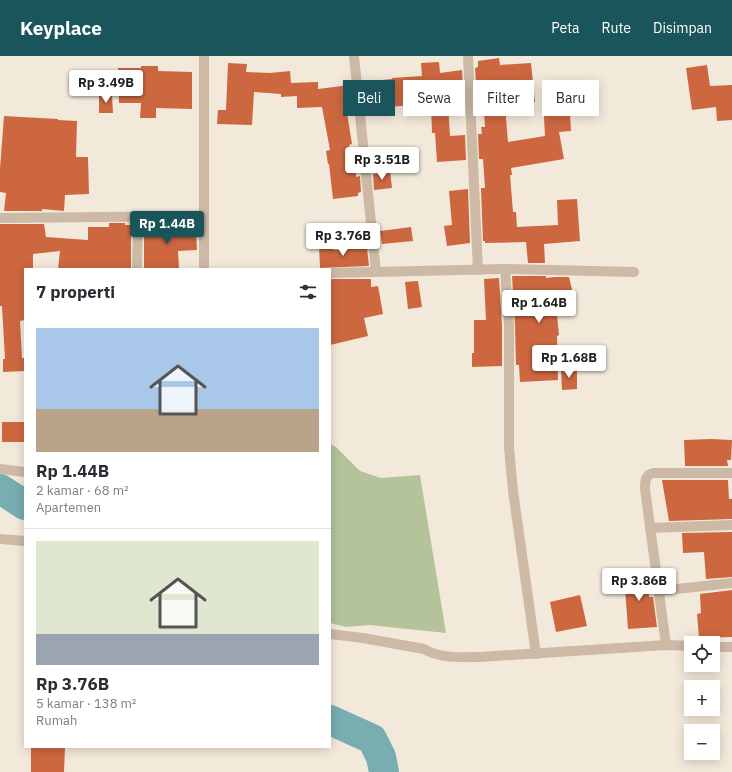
<!DOCTYPE html>
<html lang="id">
<head>
<meta charset="utf-8">
<style>
  :root { --surface:#fff; --page:#f2f2f3; --text:#2b2b33; --muted:#7c7c81; --line:#e1e1e2; --accent:#1b555c }
  body { margin:0; font-family:"IBM Plex Sans",sans-serif; background:var(--page); color:var(--text); height:100vh; display:flex; flex-direction:column; font-size:15px; white-space:nowrap }
  * { box-sizing:border-box; margin:0 }
  p { font-size:13px; color:var(--muted) }
  .icon { flex:none; width:22px; height:22px; fill:none; stroke:currentColor; stroke-width:2; stroke-linecap:round; stroke-linejoin:round }
  .map { position:relative; flex:1; overflow:hidden }
  .sheet { position:absolute; left:24px; top:212px; width:307px; height:480px; display:flex; flex-direction:column; background:var(--surface); border-radius:0px; box-shadow:0 2px 10px #0003 }
  .sheet>* { flex:none }
  .top-card { position:absolute; left:343px; top:24px; width:329px; height:36px; display:flex; gap:8px }
  .tools { position:absolute; left:684px; top:580px; display:grid; gap:8px }
  .tools a { display:grid; place-items:center; width:36px; height:36px; border-radius:0px; background:var(--surface); box-shadow:0 2px 10px #0003; font-size:20px }
  .price { position:absolute; translate:-50% -34px; padding:0 9px; border-radius:4px; background:#fff; color:#222; font-size:13px; line-height:26px; filter:drop-shadow(0 1px 2px #0008) }
  .price::after { content:''; position:absolute; left:50%; top:24px; width:12px; height:9px; margin-left:-6px; background:inherit; clip-path:polygon(0 0,100% 0,50% 100%) }
  .price.active { background:var(--accent); color:#fff }
  ul { padding:0; list-style:none }
  li { display:grid; align-content:center; gap:8px; height:212px; padding:0 12px }
  li+li { border-top:1px solid var(--line) }
  li span { display:grid; place-items:center; height:124px; border-radius:0px; color:#555 }
  li>.icon { margin-inline-start:auto }
  span .icon { width:72px; height:72px; fill:#fffc; stroke-width:1 }
  li b { font-size:17px }
  h2 { display:flex; justify-content:space-between; align-items:center; height:48px; padding:0 12px; font-size:17px }
  .pill { padding:0 14px; border-radius:0px; background:var(--surface); box-shadow:0 2px 10px #0003; font-size:14px; line-height:36px }
  .pill.active { background:var(--accent); color:#fff }
  header { display:flex; align-items:center; gap:24px; box-sizing:border-box; height:56px; padding:0 20px; background:var(--accent); color:#fff }
  header strong { font-size:19px }
  nav { display:flex; gap:22px; margin-inline-start:auto; font-size:14px }
  .map>svg:first-child { display:block }
  .green { fill:#b4c39a }
  .lines { fill:none; stroke-linecap:round; stroke-linejoin:round }
  .river { stroke:#78adb2; stroke-width:30 }
  .building { fill:#cc6740 }
  .street { stroke:#ccb9a6; stroke-width:10 }
</style>
</head>
<body>
<header>
<strong>Keyplace</strong>
<nav><a>Peta</a><a>Rute</a><a>Disimpan</a></nav>
</header>
<div class="map">
<svg width="732" height="716" viewBox="0 0 732 716">
  <rect width="100%" height="100%" fill="#f3e9db"/>
  <!-- green -->
  <path class="green" d="M330,388L336,391L360,415L381,422L420,419L446,577L369,569L346,571L330,567Z"/>
  <g class="lines">
    <!-- river -->
    <g class="river">
      <path d="M0,433L25,449"/>
      <path d="M330,664L372,683L381,701L384,716"/>
    </g>
  </g>
  <!-- building -->
  <g class="building">
    <path d="M499,2L500,9L531,7L535,46L505,50L508,86L545,80L543,42L569,40L571,75L559,76L564,103L511,112L512,119H510L513,156H516L517,171L558,169L557,144L577,143L580,185L544,188L545,207H528L526,186L485,187V185H483L481,132H485L483,103H479L478,78H482L481,71H485L483,43L477,44L475,12L478,11V5Z"/>
    <path d="M439,6L440,17L462,14L464,46L448,48L450,80L465,79L466,104L437,106L435,77H432L431,48L386,51V54L366,55L364,26L392,23V22L422,20L421,7Z"/>
    <path d="M228,7L247,8L246,16L270,17L290,15L291,27L318,26V33L350,29L353,56L347,57L352,88L349,89L353,116H356V121L360,120L361,136L358,137V140L333,143L329,108H328L326,95L330,94L322,51L297,52V40L281,41V38L254,36L252,69L217,68L218,54H226Z"/>
    <path d="M707,9L710,30L732,29V64L717,65L716,51L692,54L686,12Z"/>
    <path d="M141,10H158V15L192,16V53L156,52V62H140L141,47H119L118,12H141Z"/>
    <path d="M99,39H112L113,57H99Z"/>
    <path d="M4,60L58,63V64L77,65L76,101H88L89,138L65,139L64,155L42,153V155H4L6,137L0,136V113Z"/>
    <path d="M390,115L392,132L374,134L373,118Z"/>
    <path d="M468,133L470,187L447,190L444,170L452,169L449,135Z"/>
    <path d="M109,167H125V169H131V213H58L60,195L33,198V213H25V264L20,265L22,302H25V315L3,316V303H5L2,250H0V168H44L46,181L88,184V171H109Z"/>
    <path d="M161,167V169H181V173L196,172L197,194L178,195L179,213H144V168Z"/>
    <path d="M411,171L413,185L382,188L380,175Z"/>
    <path d="M333,188L334,194L367,191L369,210L320,212L319,189Z"/>
    <path d="M512,220H546V222L555,221H569L575,246L556,250L559,279L557,280L558,324L520,326L519,309H516L515,269Z"/>
    <path d="M499,222L502,269V310L472,311V297H474V264H486L484,223Z"/>
    <path d="M330,223H371V231L378,230L383,258L364,262L368,280L330,289Z"/>
    <path d="M418,225L422,251L408,253L405,226Z"/>
    <path d="M577,312V333L562,334L561,313Z"/>
    <rect x="2" y="366" width="23" height="20"/>
    <path d="M711,383L732,384L731,404H727L728,410H685L684,384Z"/>
    <path d="M662,424H728L729,443H732V463L669,465Z"/>
    <path d="M732,476V521L706,523L704,496L683,497L682,477Z"/>
    <path d="M648,517L649,541H653L657,571L628,573L624,518Z"/>
    <path d="M732,534V581L699,582L697,558L701,557L700,538Z"/>
    <path d="M580,539L587,570L556,576L550,546Z"/>
    <path d="M31,691H65L64,716H31Z"/>
  </g>
  <g class="lines">
    <!-- street -->
    <g class="street">
      <path d="M204,0V160"/>
      <path d="M354,0L376,216"/>
      <path d="M468,0L478,214"/>
      <path d="M0,162L204,160V213"/>
      <path d="M137,213L138,161"/>
      <path d="M505,213L509,269V392L513,435L536,598"/>
      <path d="M330,217L505,213L634,216"/>
      <path d="M0,413L25,416"/>
      <path d="M650,472L732,469"/>
      <path d="M0,483L25,485"/>
      <path d="M658,535L732,527"/>
      <path d="M330,578L363,582L424,593C441,603 461,601 480,601L666,589L691,590"/>
      <path d="M666,589L645,433C645,425 645,419 653,417H732"/>
      <path d="M713,591H732"/>
    </g>
  </g>
</svg>
<div class="tools">
<a><svg class="icon" aria-label="locate" viewBox="0 0 24 24"><circle cx="12" cy="12" r="6"/><path d="M12 2v4M12 18v4M2 12h4M18 12h4"/></svg></a>
<a>+</a>
<a>−</a>
</div>
<b class="price" style="left:106px;top:48px">Rp 3.49B</b>
<b class="price" style="left:382px;top:125px">Rp 3.51B</b>
<b class="price active" style="left:167px;top:189px">Rp 1.44B</b>
<b class="price" style="left:343px;top:201px">Rp 3.76B</b>
<b class="price" style="left:539px;top:268px">Rp 1.64B</b>
<b class="price" style="left:569px;top:323px">Rp 1.68B</b>
<b class="price" style="left:639px;top:546px">Rp 3.86B</b>
<div class="top-card">
<a class="pill active">Beli</a>
<a class="pill">Sewa</a>
<a class="pill">Filter</a>
<a class="pill">Baru</a>
</div>
<section class="sheet">
<h2>7 properti<svg class="icon" aria-label="filters" viewBox="0 0 24 24"><path d="M4 7h16M4 17h16"/><circle cx="9" cy="7" r="2"/><circle cx="15" cy="17" r="2"/></svg></h2>
<ul>
<li><span style="background:linear-gradient(#a9c7e8 65%,#b9a48a 0)"><svg class="icon" aria-label="home" viewBox="0 0 24 24"><path d="M3 11l9-7 9 7M6 9v11h12V9"/></svg></span><div><b>Rp 1.44B</b><p>2 kamar · 68 m²</p><p>Apartemen</p></div></li>
<li><span style="background:linear-gradient(#dfe7d0 75%,#9aa5b1 0)"><svg class="icon" aria-label="home" viewBox="0 0 24 24"><path d="M3 11l9-7 9 7M6 9v11h12V9"/></svg></span><div><b>Rp 3.76B</b><p>5 kamar · 138 m²</p><p>Rumah</p></div></li>
</ul>
</section>
</div>
</body>
</html>
